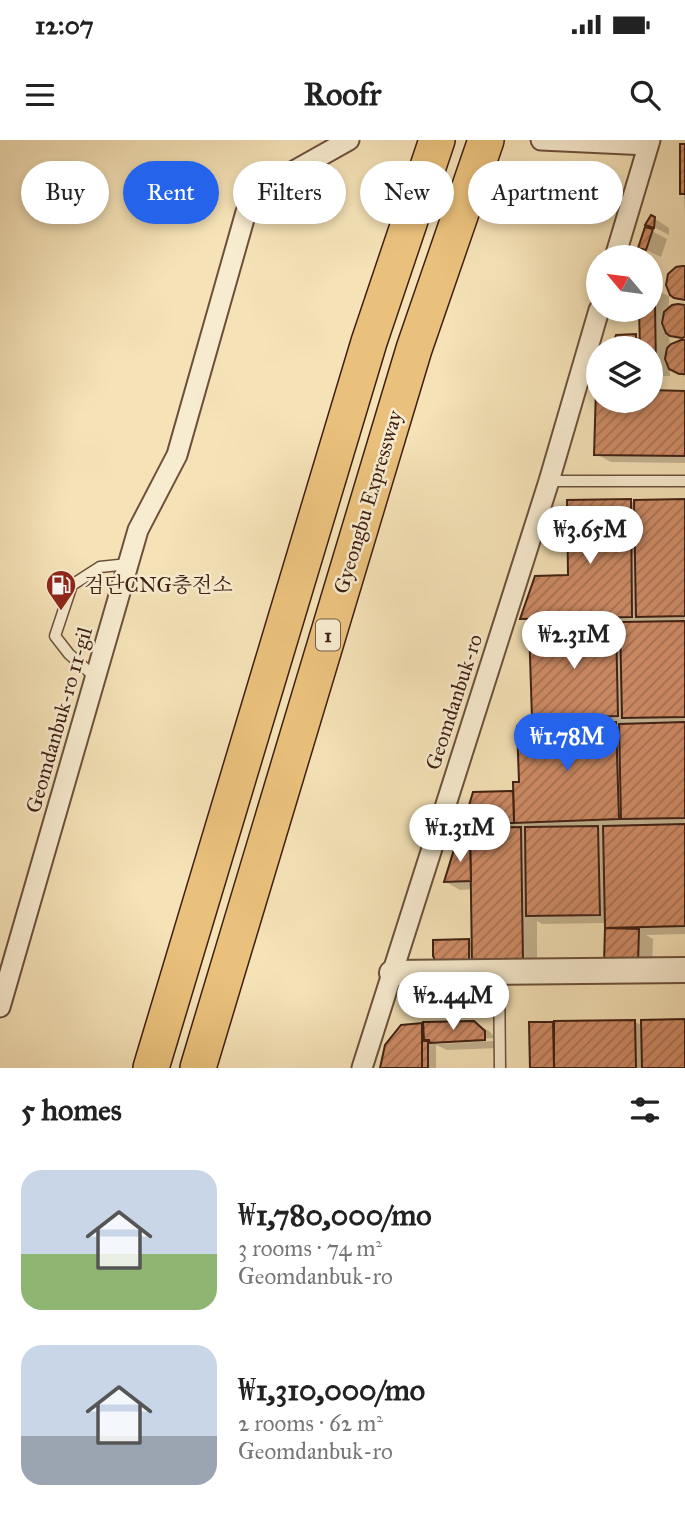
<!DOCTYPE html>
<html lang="en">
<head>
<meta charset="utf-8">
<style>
  :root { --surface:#fff; --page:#f6f6f6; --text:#222; --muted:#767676; --accent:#2563eb }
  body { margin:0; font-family:"IM FELL Great Primer","Noto Serif KR",serif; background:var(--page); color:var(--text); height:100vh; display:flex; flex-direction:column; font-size:26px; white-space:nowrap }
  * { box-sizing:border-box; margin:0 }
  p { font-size:23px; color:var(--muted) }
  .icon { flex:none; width:38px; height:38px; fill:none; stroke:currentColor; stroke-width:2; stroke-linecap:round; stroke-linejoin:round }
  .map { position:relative; height:928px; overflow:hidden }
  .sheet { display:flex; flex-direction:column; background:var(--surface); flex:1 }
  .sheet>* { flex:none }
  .top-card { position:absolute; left:21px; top:21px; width:644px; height:63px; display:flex; gap:14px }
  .needle { width:46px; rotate:299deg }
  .tools { position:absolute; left:586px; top:105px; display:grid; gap:14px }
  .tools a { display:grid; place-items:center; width:77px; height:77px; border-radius:50%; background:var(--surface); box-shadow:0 4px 10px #0003; font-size:35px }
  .price { position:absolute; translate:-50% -60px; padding:0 16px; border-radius:24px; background:#fff; color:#222; font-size:23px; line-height:46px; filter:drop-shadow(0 2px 4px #0008) }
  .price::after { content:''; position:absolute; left:50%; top:42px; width:21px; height:16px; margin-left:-10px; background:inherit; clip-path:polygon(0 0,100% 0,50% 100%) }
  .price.current { background:var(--accent); color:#fff }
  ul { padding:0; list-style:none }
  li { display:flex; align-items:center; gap:21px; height:175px; padding:0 21px }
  li span { display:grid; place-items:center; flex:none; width:196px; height:140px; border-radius:21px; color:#555 }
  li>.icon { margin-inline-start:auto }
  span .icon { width:84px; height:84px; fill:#fffc; stroke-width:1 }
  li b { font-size:30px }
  h2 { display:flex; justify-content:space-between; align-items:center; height:84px; padding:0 21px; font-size:30px }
  .tag { padding:0 24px; border-radius:32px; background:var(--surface); box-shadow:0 4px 10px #0003; font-size:24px; line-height:63px }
  .tag.current { background:var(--accent); color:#fff }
  .status { display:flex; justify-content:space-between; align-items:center; height:49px; padding:0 35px; background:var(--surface); direction:ltr }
  .status svg { height:19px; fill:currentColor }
  header { display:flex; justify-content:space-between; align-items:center; height:91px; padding:0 21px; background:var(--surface); font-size:32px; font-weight:700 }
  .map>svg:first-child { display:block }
  .shadow { fill:#0003; fill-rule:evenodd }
  .building { fill:url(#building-hatch); stroke:#3f1f13; stroke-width:2 }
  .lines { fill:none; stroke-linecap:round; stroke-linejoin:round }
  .service-casing { stroke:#6c503c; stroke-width:13 }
  .minor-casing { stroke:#6c503c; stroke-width:23 }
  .tertiary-casing { stroke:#6c503c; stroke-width:28 }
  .motorway-casing { stroke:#3f1f13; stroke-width:38 }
  .service { stroke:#f8ecd0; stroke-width:10 }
  .minor { stroke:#f8ecd0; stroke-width:19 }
  .tertiary { stroke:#f8ecd0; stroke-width:24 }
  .motorway { stroke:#eac17c; stroke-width:35 }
  .labels { text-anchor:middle; stroke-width:5; stroke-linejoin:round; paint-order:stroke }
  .shield { fill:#f8ecd0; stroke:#765c4c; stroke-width:2 }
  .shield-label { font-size:19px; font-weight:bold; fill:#3f1f13 }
  .street-label { font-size:21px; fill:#3f1f13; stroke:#f8ecd0 }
  .poi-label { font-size:21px; fill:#3f1f13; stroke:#f8ecd0; text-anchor:start }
</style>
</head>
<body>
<div class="status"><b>12:07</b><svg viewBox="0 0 49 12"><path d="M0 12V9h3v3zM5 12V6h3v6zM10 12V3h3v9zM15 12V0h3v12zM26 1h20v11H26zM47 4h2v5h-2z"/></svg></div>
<header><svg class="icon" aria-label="menu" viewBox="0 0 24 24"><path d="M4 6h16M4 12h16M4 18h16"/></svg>Roofr<svg class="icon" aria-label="search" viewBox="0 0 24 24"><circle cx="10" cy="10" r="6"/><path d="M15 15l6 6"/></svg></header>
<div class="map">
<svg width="685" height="928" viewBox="0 0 685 928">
  <defs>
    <pattern id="building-hatch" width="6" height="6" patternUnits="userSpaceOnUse" patternTransform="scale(1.75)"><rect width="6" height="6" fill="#cf8c67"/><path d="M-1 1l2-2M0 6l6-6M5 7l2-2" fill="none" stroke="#a97254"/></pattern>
  </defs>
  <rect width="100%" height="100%" fill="#f5e2b7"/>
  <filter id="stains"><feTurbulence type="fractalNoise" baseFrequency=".00286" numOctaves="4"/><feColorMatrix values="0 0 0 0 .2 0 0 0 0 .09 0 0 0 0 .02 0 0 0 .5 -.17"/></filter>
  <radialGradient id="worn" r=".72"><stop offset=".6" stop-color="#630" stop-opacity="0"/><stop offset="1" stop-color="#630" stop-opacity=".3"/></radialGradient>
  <!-- shadow -->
  <g class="shadow">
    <path d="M685,5V76L684,54L682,53Z"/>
    <path d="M652,77L669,88V95L648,84Z"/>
    <path d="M652,91L667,99L661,117L640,107Z"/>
    <path d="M651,121L657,124L651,140Z"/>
    <path d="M651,148L669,156V169L685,167V202L669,193L670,209L685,202V237L670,226V236H656L651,233V208H614L617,197L636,196L641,199V170H651Z"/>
    <path d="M597,251L598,261H651V252H685V323L611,322L596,314Z"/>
    <path d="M630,361L636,364L685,361V794L646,795L653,799L652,831L605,822V783L542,784L537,781V830L489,831L434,801H468L474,804L473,749L460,750L446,742L457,705L472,703L481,690L466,681L474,654L515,653L548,586L534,578L538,487L522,478L570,437Z"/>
    <path d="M685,881V928H531V884L635,882L643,886Z"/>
    <path d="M473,882L489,891L499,901V908L447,910L436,905V928H382L422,885L425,887ZM494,898V901L438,904V901Z"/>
  </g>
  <!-- building -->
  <g class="building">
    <rect x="680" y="4" width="5" height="50"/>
    <path d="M651,75L655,77L654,88L645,85Z"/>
    <path d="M645,87L653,89L646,110L638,108Z"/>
    <path d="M682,126H685V160L674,158L670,155L666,145L668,134L676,127Z"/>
    <path d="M651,164H655L656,229H651V208H640L639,170H651Z"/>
    <path d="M678,164L685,165V197L682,198L670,196L666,193L662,183L664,172L672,165Z"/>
    <path d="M636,194V208H612L616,195Z"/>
    <path d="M681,200H685V234H679L669,229L665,219L667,208L671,204Z"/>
    <path d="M596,249H598V261H651V250L685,251V316L594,315Z"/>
    <path d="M631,359L632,477L520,479L535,436L568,435L567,360Z"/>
    <path d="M685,359V476L636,477L634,360Z"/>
    <path d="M685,481V577L622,578L620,482Z"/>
    <path d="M616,483L618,576L532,579L529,485Z"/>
    <path d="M616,582L619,679L514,683L513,642H519L517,586Z"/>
    <path d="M685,582V678L621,679L619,584Z"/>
    <path d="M513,651L514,683L464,682L473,652Z"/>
    <path d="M685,684V786L605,788L603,686Z"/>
    <path d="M598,686L600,775L526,776L525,687Z"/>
    <path d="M521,687L523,822L472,823L470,688Z"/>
    <path d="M470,702L471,741L444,742L456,703Z"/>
    <path d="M605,788L639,789L638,824L604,823Z"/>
    <path d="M469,799V823L437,824L433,816V800Z"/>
    <path d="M685,879V928H642L641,880Z"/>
    <path d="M635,880L636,928H554V881Z"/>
    <path d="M474,881L485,891V900L430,903L429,900H424L423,882Z"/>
    <path d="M529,882H553L554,928H530Z"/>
    <path d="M422,883V928H380L385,905L401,885Z"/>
    <rect x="422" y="901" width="6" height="27"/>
  </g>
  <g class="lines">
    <!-- service casing -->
    <g class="service-casing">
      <g id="service">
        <path d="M549,341H685"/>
        <path d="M95,537L69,514L55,496L72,445L100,427L128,424"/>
        <path d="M499,832L500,928"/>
      </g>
    </g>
    <!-- minor casing -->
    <g class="minor-casing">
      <g id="minor">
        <path d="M541,0L648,5"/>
        <path d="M615,117L650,0"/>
        <path d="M0,867L138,390L177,315L246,72L276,41L349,0"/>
        <path d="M362,928L549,341L599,170"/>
      </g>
    </g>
    <!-- tertiary casing -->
    <g class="tertiary-casing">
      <path id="tertiary" d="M392,833L685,830"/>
    </g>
    <!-- motorway casing -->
    <g class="motorway-casing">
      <g id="motorway">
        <path d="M151,928L369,202L437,0"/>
        <path d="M198,928L414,209L486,0"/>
      </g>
    </g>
    <!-- service -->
    <use href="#service" class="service"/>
    <!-- minor -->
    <use href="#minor" class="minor"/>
    <!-- tertiary -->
    <use href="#tertiary" class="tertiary"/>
    <!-- motorway -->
    <use href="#motorway" class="motorway"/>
  </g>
  <!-- icons -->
  <defs>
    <g id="fuel-pin" transform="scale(1.575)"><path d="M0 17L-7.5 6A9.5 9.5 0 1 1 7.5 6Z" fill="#8f2418" stroke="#f8ecd0"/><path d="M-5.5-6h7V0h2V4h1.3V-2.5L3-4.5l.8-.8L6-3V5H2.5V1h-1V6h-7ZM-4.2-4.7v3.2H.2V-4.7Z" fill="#fff"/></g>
  </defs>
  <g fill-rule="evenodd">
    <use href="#fuel-pin" x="61" y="445"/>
  </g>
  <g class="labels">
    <!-- shield labels -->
    <rect class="shield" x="316" y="479.5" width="24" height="31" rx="5"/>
    <g class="shield-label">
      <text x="328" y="502">1</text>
    </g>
    <!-- street labels -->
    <g class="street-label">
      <text transform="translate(368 362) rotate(-73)" y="7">Gyeongbu Expressway</text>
      <text transform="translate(454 562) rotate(-72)" y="7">Geomdanbuk-ro</text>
      <text transform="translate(59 580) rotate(-74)" y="7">Geomdanbuk-ro 11-gil</text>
    </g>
    <!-- poi labels -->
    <g class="poi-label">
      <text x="84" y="452">검단CNG충전소</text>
    </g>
  </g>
  <rect width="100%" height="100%" filter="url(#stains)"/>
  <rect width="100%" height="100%" fill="url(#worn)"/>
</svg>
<div class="tools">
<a><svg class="needle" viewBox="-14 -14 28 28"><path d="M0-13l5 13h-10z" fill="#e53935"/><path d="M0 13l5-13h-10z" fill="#767676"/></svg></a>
<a><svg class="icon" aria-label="layers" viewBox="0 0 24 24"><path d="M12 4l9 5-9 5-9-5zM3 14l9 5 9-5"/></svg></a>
</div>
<b class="price" style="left:590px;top:426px">₩3.65M</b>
<b class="price" style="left:574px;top:531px">₩2.31M</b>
<b class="price current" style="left:567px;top:633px">₩1.78M</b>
<b class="price" style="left:460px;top:724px">₩1.31M</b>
<b class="price" style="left:453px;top:892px">₩2.44M</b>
<div class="top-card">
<a class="tag">Buy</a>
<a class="tag current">Rent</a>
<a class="tag">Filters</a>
<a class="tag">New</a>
<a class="tag">Apartment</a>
</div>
</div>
<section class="sheet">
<h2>5 homes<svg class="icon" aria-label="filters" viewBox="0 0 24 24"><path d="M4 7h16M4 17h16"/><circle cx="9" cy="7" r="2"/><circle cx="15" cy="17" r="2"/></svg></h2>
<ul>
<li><span style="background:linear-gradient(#c9d6e8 60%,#8fb573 0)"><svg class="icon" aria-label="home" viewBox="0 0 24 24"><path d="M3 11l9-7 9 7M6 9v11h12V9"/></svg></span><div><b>₩1,780,000/mo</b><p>3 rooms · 74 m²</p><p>Geomdanbuk-ro</p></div></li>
<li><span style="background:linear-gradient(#c9d6e8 65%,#9aa5b1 0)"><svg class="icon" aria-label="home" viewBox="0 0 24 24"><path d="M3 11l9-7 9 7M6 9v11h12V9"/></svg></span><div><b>₩1,310,000/mo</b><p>2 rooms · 62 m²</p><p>Geomdanbuk-ro</p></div></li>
</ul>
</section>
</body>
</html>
